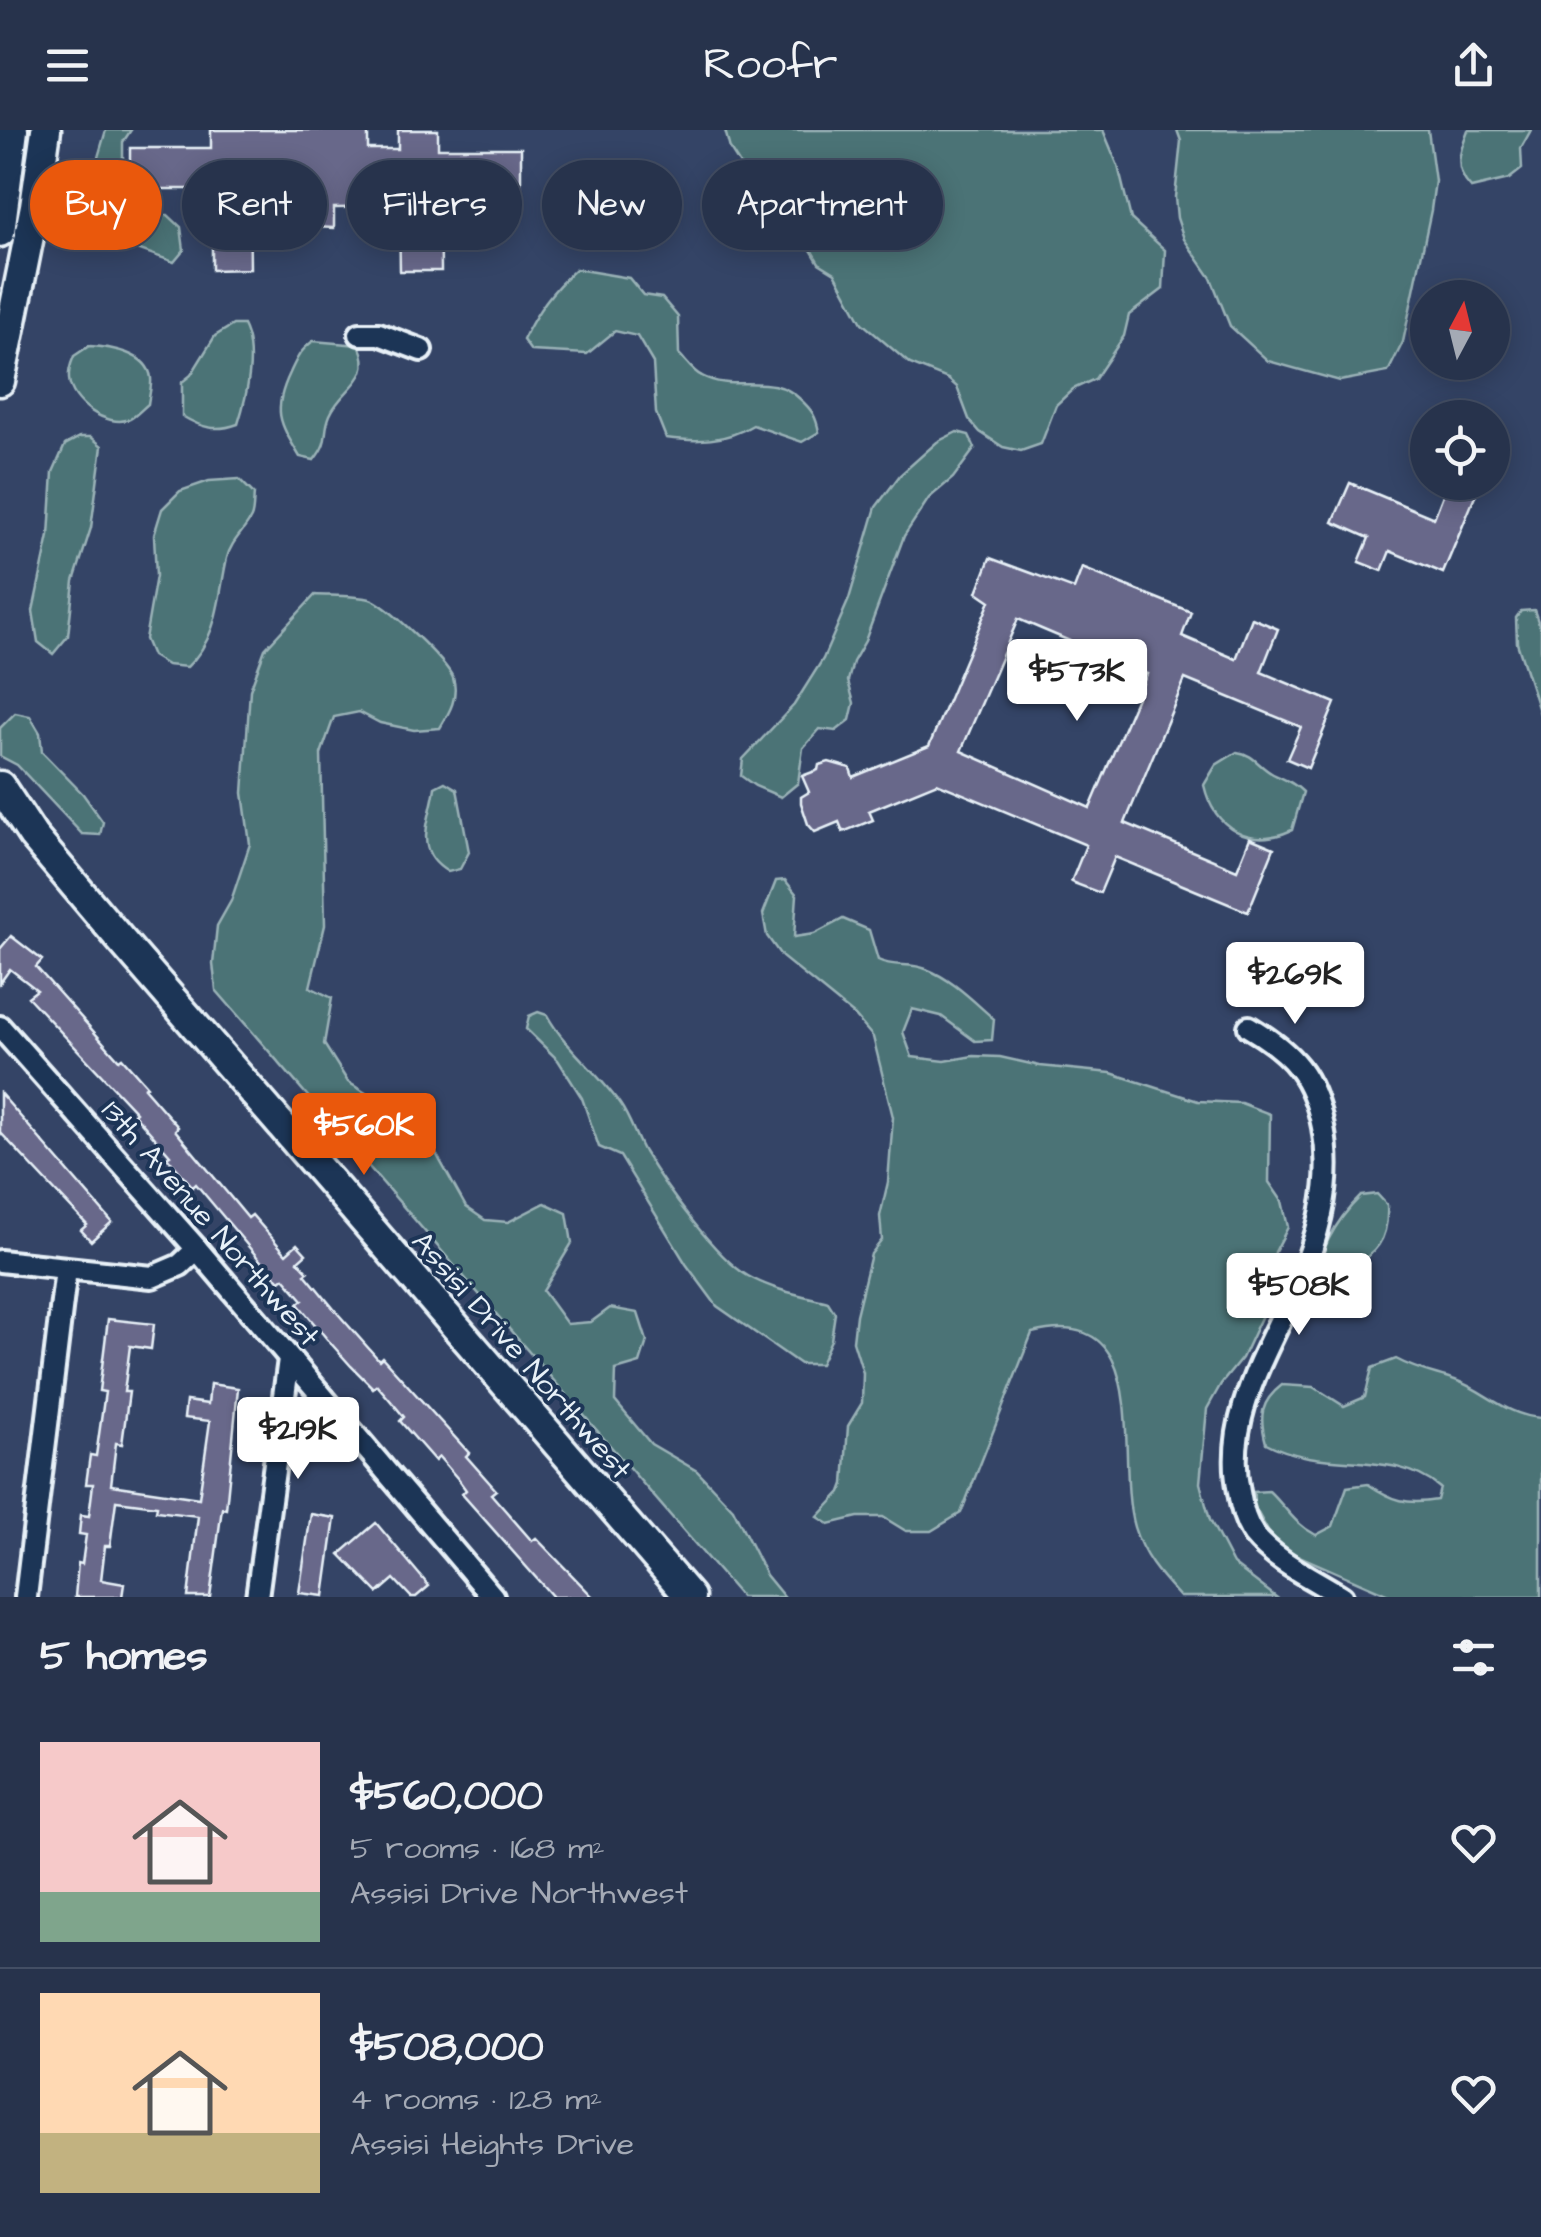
<!DOCTYPE html>
<html lang="en">
<head>
<meta charset="utf-8">
<style>
  :root { --surface:#27334c; --page:#333f56; --text:#f1f3f6; --muted:#a4aab5; --line:#434e64; --accent:#ea580c }
  body { margin:0; font-family:"Architects Daughter",sans-serif; background:var(--page); color:var(--text); height:100vh; display:flex; flex-direction:column; font-size:38px; white-space:nowrap }
  * { box-sizing:border-box; margin:0 }
  p { font-size:32px; color:var(--muted) }
  .icon { flex:none; width:55px; height:55px; fill:none; stroke:currentColor; stroke-width:2; stroke-linecap:round; stroke-linejoin:round }
  .map { position:relative; height:1467px; overflow:hidden }
  .drawer { display:flex; flex-direction:column; background:var(--surface); flex:1 }
  .drawer>* { flex:none }
  .banner { position:absolute; left:30px; top:30px; width:1000px; height:90px; display:flex; gap:20px }
  .needle { width:65px; rotate:7deg }
  .fabs { position:absolute; left:1410px; top:150px; display:grid; gap:20px }
  .fabs a { display:grid; place-items:center; width:100px; height:100px; border-radius:50%; background:var(--surface); box-shadow:0 5px 25px #0003,0 0 0 2px var(--line); font-size:50px }
  .price { position:absolute; translate:-50% -85px; padding:0 22px; border-radius:10px; background:#fff; color:#222; font-size:32px; line-height:65px; filter:drop-shadow(0 2px 5px #0008) }
  .price::after { content:''; position:absolute; left:50%; top:60px; width:30px; height:22px; margin-left:-15px; background:inherit; clip-path:polygon(0 0,100% 0,50% 100%) }
  .price.active { background:var(--accent); color:#fff }
  ul { padding:0; list-style:none }
  li { display:flex; align-items:center; gap:30px; height:250px; padding:0 40px }
  li+li { border-top:2px solid var(--line) }
  li span { display:grid; place-items:center; flex:none; width:280px; height:200px; border-radius:0px; color:#555 }
  li>.icon { margin-inline-start:auto }
  span .icon { width:120px; height:120px; fill:#fffc; stroke-width:1 }
  li b { font-size:42px }
  h2 { display:flex; justify-content:space-between; align-items:center; height:120px; padding:0 40px; font-size:42px }
  .tag { padding:0 35px; border-radius:45px; background:var(--surface); box-shadow:0 5px 25px #0003,0 0 0 2px var(--line); font-size:35px; line-height:90px }
  .tag.active { background:var(--accent); color:#fff }
  header { display:flex; justify-content:space-between; align-items:center; height:130px; padding:0 40px; background:var(--surface); font-size:45px; font-weight:600 }
  .map>svg:first-child { display:block }
  .green { fill:#4c7376; stroke:#9ab2b7; stroke-width:2.5 }
  .building { fill:#68678a; stroke:#e8f1f8; stroke-width:2.5; fill-rule:evenodd }
  .lines { fill:none; stroke-linecap:round; stroke-linejoin:round }
  .street-casing { stroke:#e8f1f8; stroke-width:28 }
  .secondary-casing { stroke:#e8f1f8; stroke-width:35 }
  .street { stroke:#1d3557; stroke-width:20 }
  .secondary { stroke:#1d3557; stroke-width:28 }
  .labels { text-anchor:middle; stroke-width:8; stroke-linejoin:round; paint-order:stroke }
  .street-label { font-size:30px; fill:#e8f1f8; stroke:#1d3557 }
</style>
</head>
<body>
<header><svg class="icon" aria-label="menu" viewBox="0 0 24 24"><path d="M4 6h16M4 12h16M4 18h16"/></svg>Roofr<svg class="icon" aria-label="share" viewBox="0 0 24 24"><path d="M12 15V3M7 8l5-5 5 5M5 13v7h14v-7"/></svg></header>
<div class="map">
<svg width="1541" height="1467" viewBox="0 0 1541 1467">
  <rect width="100%" height="100%" fill="#344466"/>
  <filter id="ink" filterUnits="userSpaceOnUse"><feTurbulence type="fractalNoise" baseFrequency=".01" numOctaves="2"/><feDisplacementMap in="SourceGraphic" scale="20" xChannelSelector="R" yChannelSelector="G"/><feConvolveMatrix kernelMatrix="1 2 1 2 8 2 1 2 1" color-interpolation-filters="sRGB"/></filter>
  <g filter="url(#ink)">
    <!-- green -->
    <g class="green">
      <path d="M106,0H131L123,12V39C138,53 140,69 154,85H168L181,97L184,120L174,132C70,95 76,104 106,0Z"/>
      <path d="M725,0H1103L1118,36L1131,89L1165,120L1163,159L1129,185L1124,206L1095,249L1073,259L1056,275L1041,314L1021,321L1003,317L980,302L969,289L957,257L948,249L910,234L862,193L835,143L819,133L795,93L744,41L730,19Z"/>
      <path d="M1177,0H1428L1435,51L1431,80L1403,212L1388,242L1340,251L1268,231L1230,196L1211,148L1184,109L1177,88L1175,67L1181,11Z"/>
      <path d="M1468,0H1531L1521,18L1522,39L1509,49L1471,58C1453,39 1459,23 1468,0Z"/>
      <path d="M576,139L629,148L643,165L662,168L678,187L679,224C686,231 693,242 702,246C734,263 772,241 800,269C812,280 816,286 819,302L802,312L753,295C725,312 697,312 666,308L656,283L653,233L637,206L615,201L587,224L531,221L523,210C537,181 552,160 576,139Z"/>
      <path d="M233,195H243C257,222 247,266 238,294C216,302 202,298 182,286V252L191,245L215,206Z"/>
      <path d="M313,211L359,215C376,250 342,257 330,285C322,304 331,309 314,330L300,327C279,292 272,281 290,243C297,228 299,222 313,211Z"/>
      <path d="M89,216C110,217 148,223 151,248C152,256 149,266 148,274C143,278 136,286 130,289C107,298 71,273 69,249C68,242 71,233 74,226Z"/>
      <path d="M957,302L969,305L975,318L953,348L929,368L904,406L865,511L853,532L848,551L854,573L850,590L836,601L820,599L803,618L798,653L781,667L755,656L741,646L743,629L794,575L823,529L849,469L876,377L900,345L937,312Z"/>
      <path d="M80,307H91L102,316L91,398L74,451L68,506L53,524L38,512L33,481L49,406L53,342L65,315Z"/>
      <path d="M239,349L254,364C253,371 254,381 251,388C244,402 231,411 227,428C218,468 219,507 187,537L167,535L152,526L145,509L156,446L154,405L162,379L180,361L209,351Z"/>
      <path d="M315,465C332,466 353,465 370,469C385,473 447,532 453,548C459,567 449,583 440,598L414,600L380,593L359,582L334,587L321,624L325,795L310,857L332,868L324,914L348,952L400,984L410,1009L434,1020L466,1077L485,1090L508,1092L545,1073L567,1083L572,1113L543,1161L567,1194L591,1192L610,1178L638,1183L647,1211L640,1233L616,1240L615,1271L651,1314L697,1341L733,1379L766,1445L784,1467H741L216,860L213,834L217,796L231,771L250,714L243,663L250,560L265,519Z"/>
      <path d="M1534,480L1541,500V587L1517,513L1516,488L1521,481Z"/>
      <path d="M15,583L30,586L40,603L42,622L83,664L103,692L100,705L82,704L17,635L0,626V598Z"/>
      <path d="M1237,622C1254,624 1259,637 1273,644C1285,650 1293,652 1303,662L1292,700C1251,719 1214,699 1204,655L1216,635Z"/>
      <path d="M445,652L457,659L469,722L460,739L448,742C411,720 431,690 435,657Z"/>
      <path d="M785,750L797,765L794,807L814,804L843,789L869,800L878,830C894,838 911,832 926,839C952,849 973,871 994,889L992,910L975,911L941,886L912,879L903,902L912,927L945,931L973,926L1000,927L1040,936L1111,943L1198,971L1241,973L1270,984L1269,1052L1282,1071L1288,1097L1275,1122L1264,1181L1242,1228L1221,1254L1207,1279L1200,1353L1210,1390L1233,1434L1276,1467H1180C1160,1445 1143,1427 1134,1397C1114,1328 1157,1172 1032,1203L961,1383L931,1401H906L883,1387H858L829,1394L818,1387L841,1362L844,1354L848,1296L862,1273L863,1243L853,1211L856,1185L871,1124L882,1110L880,1086L888,1052L893,987L873,907L855,886L782,827L767,806L763,784L776,751Z"/>
      <path d="M538,882L547,885C565,918 598,942 620,974C630,988 635,1006 644,1022C664,1055 715,1127 748,1146C773,1160 800,1165 828,1172L835,1183L831,1210L820,1234H800L717,1176L686,1134L620,1026L599,1017L582,968L558,930L526,899L529,886Z"/>
      <path d="M1377,1064L1387,1075C1391,1139 1341,1126 1325,1167L1314,1162C1316,1125 1335,1091 1361,1066Z"/>
      <path d="M1396,1229C1416,1240 1434,1243 1455,1250C1486,1261 1504,1285 1541,1288V1467H1393L1283,1419L1268,1401L1253,1374L1254,1362L1269,1361C1286,1377 1294,1394 1316,1405L1333,1396L1347,1357L1368,1354C1393,1371 1407,1375 1437,1370L1440,1358C1392,1317 1324,1344 1266,1313C1259,1287 1260,1272 1282,1255L1314,1257L1344,1276L1365,1267L1372,1238Z"/>
    </g>
    <!-- building -->
    <g class="building">
      <path d="M211,0H368V19H398V0H438V18H521V58H440L441,141H400L399,77L334,78V98L314,97V78H275V57H249L250,139L212,140V59H130V18H211Z"/>
      <path d="M1448,352H1481L1443,443L1390,421L1382,441L1359,432L1369,408L1333,392L1350,353L1434,388Z"/>
      <path d="M990,428L1074,459L1082,438L1191,482L1182,506L1236,529L1252,488L1278,499L1261,542L1335,573L1308,638L1287,629L1301,597L1185,549L1125,693L1237,740L1250,708L1274,718L1248,782L1115,727L1100,763L1071,752L1086,715L937,653L869,681L873,690L843,702L839,692L815,702L808,694L801,673V667L809,662L802,646L818,640L819,635L829,632L850,638L853,647L929,616L990,471L977,462ZM1018,489L1147,544L1090,678L961,621Z"/>
      <path d="M11,806L42,830L36,837L119,930L122,928L147,956L144,958L178,997L175,1000L248,1088L252,1085L286,1124L297,1114L306,1124L298,1131L308,1142L305,1144L339,1185L379,1230L382,1227L469,1323L466,1326L496,1360L491,1364L532,1411L536,1408L593,1467H553L462,1364L466,1360L458,1349L439,1327L435,1331L400,1291L404,1287L395,1276L377,1255L373,1258L351,1236L327,1209L298,1174L303,1170L284,1148L280,1151L258,1128L196,1054L193,1057L167,1027L170,1025L134,984L136,982L28,867L37,860L10,839L0,853V819Z"/>
      <path d="M0,963L112,1092L91,1111L81,1100L87,1095L0,1002Z"/>
      <path d="M108,1189L154,1194L151,1219L130,1216L124,1262H129L122,1314L116,1313L111,1355L199,1368L210,1291L184,1288L186,1271L208,1274L210,1254L238,1258L226,1379L222,1378L210,1467H188L198,1386L156,1381L157,1376L116,1371L110,1416H105L101,1450L124,1454L122,1467H75L78,1433L82,1434L86,1405L79,1404L81,1385L89,1386L93,1354H86L90,1325L96,1326L105,1262L99,1261Z"/>
      <path d="M311,1384L335,1388L324,1466L299,1463Z"/>
      <path d="M376,1393L429,1456L416,1467H411L394,1449L378,1463L340,1424Z"/>
    </g>
    <g class="lines">
      <!-- street casing -->
      <g class="street-casing">
        <g id="street">
          <path d="M360,204H379L421,220"/>
          <path d="M0,897L197,1119L493,1467"/>
          <path d="M1249,897C1293,923 1313,946 1323,997C1331,1039 1325,1077 1312,1117C1286,1197 1220,1274 1239,1362C1241,1376 1246,1394 1254,1405C1276,1432 1314,1449 1342,1467"/>
          <path d="M0,1131L152,1147L180,1135L197,1119"/>
          <path d="M26,1467L66,1139"/>
          <path d="M257,1467L289,1229"/>
        </g>
      </g>
      <!-- secondary casing -->
      <g class="secondary-casing">
        <g id="secondary">
          <path d="M0,102L13,0"/>
          <path d="M0,251L35,76L46,0"/>
          <path d="M0,656L33,706L120,809L690,1467"/>
        </g>
      </g>
      <!-- street -->
      <use href="#street" class="street"/>
      <!-- secondary -->
      <use href="#secondary" class="secondary"/>
    </g>
  </g>
  <g class="labels">
    <!-- street labels -->
    <g class="street-label">
      <text transform="translate(211 1093) rotate(49)" y="10">13th Avenue Northwest</text>
      <text transform="translate(522 1225) rotate(49)" y="10">Assisi Drive Northwest</text>
    </g>
  </g>
</svg>
<div class="fabs">
<a><svg class="needle" viewBox="-14 -14 28 28"><path d="M0-13l5 13h-10z" fill="#e53935"/><path d="M0 13l5-13h-10z" fill="#a4aab5"/></svg></a>
<a><svg class="icon" aria-label="locate" viewBox="0 0 24 24"><circle cx="12" cy="12" r="6"/><path d="M12 2v4M12 18v4M2 12h4M18 12h4"/></svg></a>
</div>
<b class="price" style="left:1077px;top:594px">$573K</b>
<b class="price" style="left:1295px;top:897px">$269K</b>
<b class="price active" style="left:364px;top:1048px">$560K</b>
<b class="price" style="left:1299px;top:1208px">$508K</b>
<b class="price" style="left:298px;top:1352px">$219K</b>
<div class="banner">
<a class="tag active">Buy</a>
<a class="tag">Rent</a>
<a class="tag">Filters</a>
<a class="tag">New</a>
<a class="tag">Apartment</a>
</div>
</div>
<section class="drawer">
<h2>5 homes<svg class="icon" aria-label="filters" viewBox="0 0 24 24"><path d="M4 7h16M4 17h16"/><circle cx="9" cy="7" r="2"/><circle cx="15" cy="17" r="2"/></svg></h2>
<ul>
<li><span style="background:linear-gradient(#f6c9c9 75%,#7fa58c 0)"><svg class="icon" aria-label="home" viewBox="0 0 24 24"><path d="M3 11l9-7 9 7M6 9v11h12V9"/></svg></span><div><b>$560,000</b><p>5 rooms · 168 m²</p><p>Assisi Drive Northwest</p></div><svg class="icon" aria-label="heart" viewBox="0 0 24 24"><path d="M12 20l-8-8c-3-5 5-10 8-4 3-6 11-1 8 4z"/></svg></li>
<li><span style="background:linear-gradient(#ffd9b3 70%,#c2b280 0)"><svg class="icon" aria-label="home" viewBox="0 0 24 24"><path d="M3 11l9-7 9 7M6 9v11h12V9"/></svg></span><div><b>$508,000</b><p>4 rooms · 128 m²</p><p>Assisi Heights Drive</p></div><svg class="icon" aria-label="heart" viewBox="0 0 24 24"><path d="M12 20l-8-8c-3-5 5-10 8-4 3-6 11-1 8 4z"/></svg></li>
</ul>
</section>
</body>
</html>
